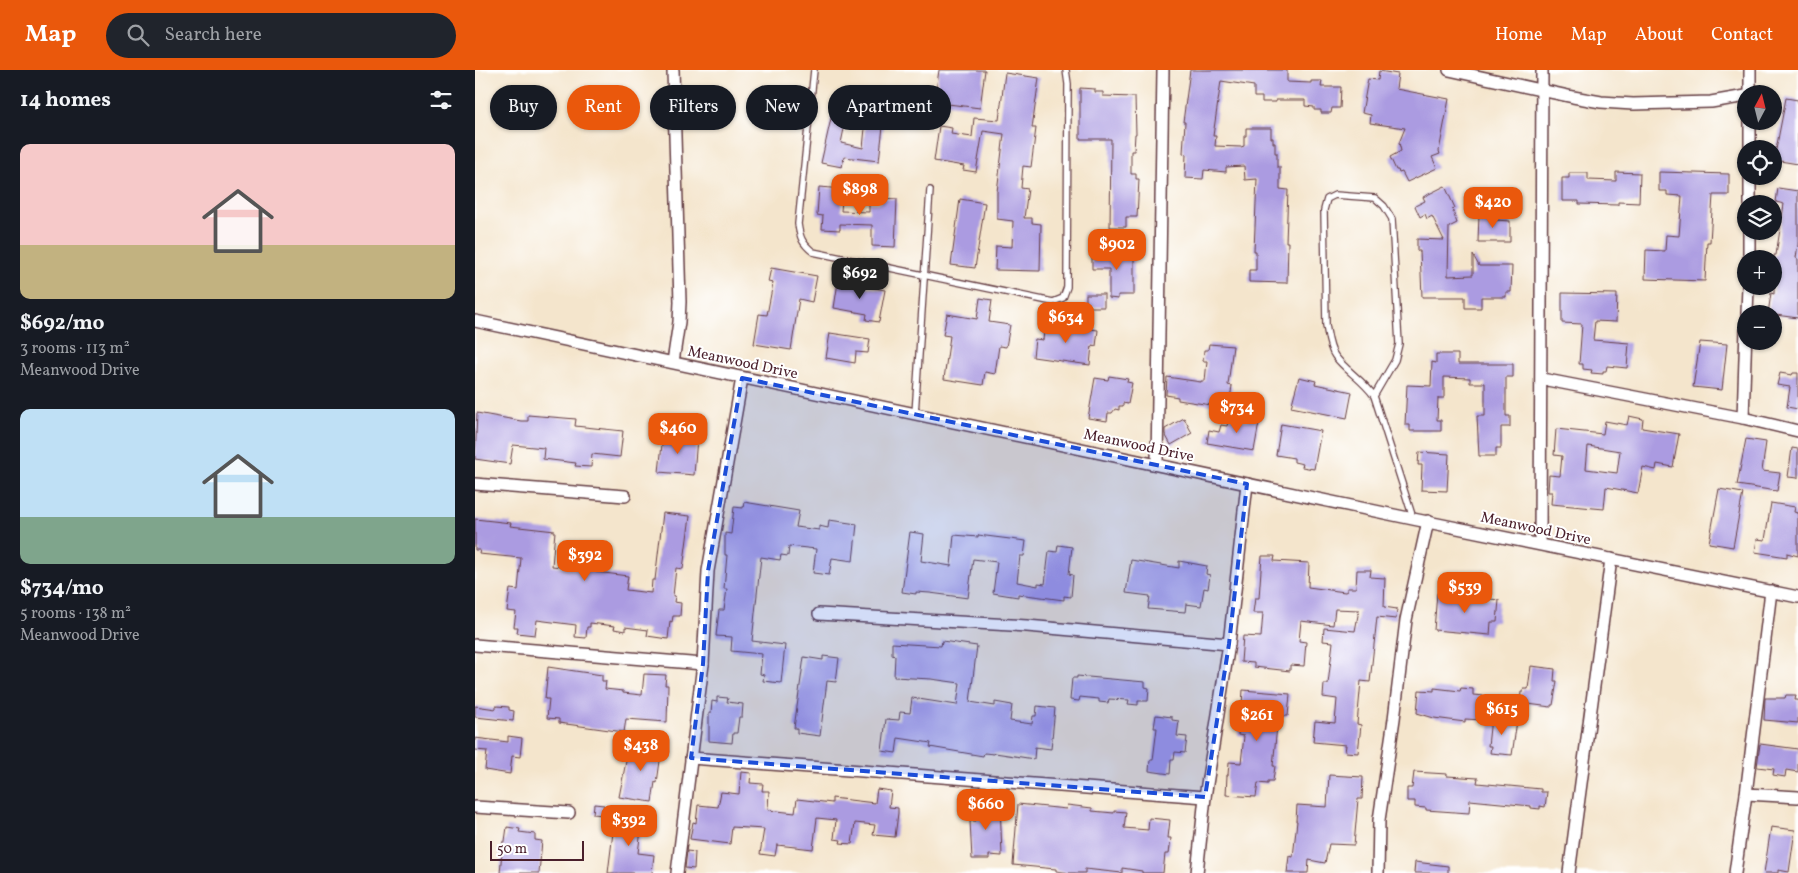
<!DOCTYPE html>
<html lang="en">
<head>
<meta charset="utf-8">
<style>
  :root { --surface:#171b24; --page:#20242c; --text:#f1f3f6; --muted:#9ea1a6; --accent:#ea580c }
  body { margin:0; font-family:Vollkorn,serif; background:var(--page); color:var(--text); height:100vh; display:flex; flex-direction:column; font-size:19px; white-space:nowrap }
  * { box-sizing:border-box; margin:0 }
  p { font-size:16px; color:var(--muted) }
  .icon { flex:none; width:28px; height:28px; fill:none; stroke:currentColor; stroke-width:2; stroke-linecap:round; stroke-linejoin:round }
  .map { position:relative; flex:1; overflow:hidden }
  .panel { display:flex; flex-direction:column; background:var(--surface); width:475px }
  .panel>* { flex:none }
  .top-card { position:absolute; left:15px; top:15px; width:475px; height:45px; display:flex; gap:10px }
  .needle { width:32px; rotate:7deg }
  .fabs { position:absolute; left:1262px; top:15px; display:grid; gap:10px }
  .fabs a { display:grid; place-items:center; width:45px; height:45px; border-radius:50%; background:var(--surface); box-shadow:0 1px 4px #0004; font-size:25px }
  .scale { position:absolute; left:15px; bottom:12px; width:94px; box-sizing:border-box; padding-left:5px; border:2px solid #4a1f2b; border-top:0; font-size:14px; line-height:18px; white-space:nowrap; color:#4a1f2b; -webkit-text-stroke:4px #fff; paint-order:stroke }
  .price { position:absolute; translate:-50% -42px; padding:0 11px; border-radius:10px; background:var(--accent); color:#fff; font-size:16px; line-height:32px; filter:drop-shadow(0 1px 2px #0008) }
  .price::after { content:''; position:absolute; left:50%; top:30px; width:15px; height:11px; margin-left:-8px; background:inherit; clip-path:polygon(0 0,100% 0,50% 100%) }
  .price.on { background:#222; color:#fff }
  ul { padding:0; list-style:none }
  li { display:grid; align-content:center; gap:10px; height:265px; padding:0 20px }
  li span { display:grid; place-items:center; height:155px; border-radius:10px; color:#555 }
  li>.icon { margin-inline-start:auto }
  span .icon { width:90px; height:90px; fill:#fffc; stroke-width:1 }
  li b { font-size:21px }
  h2 { display:flex; justify-content:space-between; align-items:center; height:60px; padding:0 20px; font-size:21px }
  .pill { padding:0 18px; border-radius:22px; background:var(--surface); box-shadow:0 1px 4px #0004; font-size:18px; line-height:45px }
  .pill.on { background:var(--accent); color:#fff }
  header { display:flex; align-items:center; gap:30px; box-sizing:border-box; height:70px; padding:0 25px; background:var(--accent); color:#fff }
  header strong { font-size:24px }
  nav { display:flex; gap:28px; margin-inline-start:auto; font-size:18px }
  .search { width:350px; height:45px; background:var(--page); display:flex; align-items:center; gap:12px; box-sizing:border-box; padding:0 18px; border-radius:28px; color:var(--muted); font-size:19px }
  main { display:flex; flex:1; min-height:0 }
  .map>svg:first-child { display:block }
  .building { fill:#ab9be1; fill-rule:evenodd }
  .lines { fill:none; stroke-linecap:round; stroke-linejoin:round }
  .service-casing { stroke:#643d43; stroke-width:8 }
  .minor-casing { stroke:#643d43; stroke-width:14 }
  .service { stroke:#fff; stroke-width:5.5 }
  .minor { stroke:#fff; stroke-width:11 }
  .marked { fill:#1d4ed8; fill-opacity:0.2; stroke:#1d4ed8; stroke-width:4; stroke-dasharray:10 6; stroke-linejoin:round }
  .labels { text-anchor:middle; stroke-width:4; stroke-linejoin:round; paint-order:stroke }
  .street-label { font-size:15px; fill:#4a1f2b; stroke:#fff }
</style>
</head>
<body>
<header>
<strong>Map</strong>
<div class="search"><svg class="icon" aria-label="search" viewBox="0 0 24 24"><circle cx="10" cy="10" r="6"/><path d="M15 15l6 6"/></svg>Search here</div>
<nav><a>Home</a><a>Map</a><a>About</a><a>Contact</a></nav>
</header>
<main>
<section class="panel">
<h2>14 homes<svg class="icon" aria-label="filters" viewBox="0 0 24 24"><path d="M4 7h16M4 17h16"/><circle cx="9" cy="7" r="2"/><circle cx="15" cy="17" r="2"/></svg></h2>
<ul>
<li><span style="background:linear-gradient(#f6c9c9 65%,#c2b280 0)"><svg class="icon" aria-label="home" viewBox="0 0 24 24"><path d="M3 11l9-7 9 7M6 9v11h12V9"/></svg></span><div><b>$692/mo</b><p>3 rooms · 113 m²</p><p>Meanwood Drive</p></div></li>
<li><span style="background:linear-gradient(#bfe0f5 70%,#7fa58c 0)"><svg class="icon" aria-label="home" viewBox="0 0 24 24"><path d="M3 11l9-7 9 7M6 9v11h12V9"/></svg></span><div><b>$734/mo</b><p>5 rooms · 138 m²</p><p>Meanwood Drive</p></div></li>
</ul>
</section>
<div class="map">
<svg width="1323" height="803" viewBox="0 0 1323 803">
  <rect width="100%" height="100%" fill="#fff"/>
  <filter id="ink" filterUnits="userSpaceOnUse"><feTurbulence type="fractalNoise" baseFrequency=".02" numOctaves="2"/><feDisplacementMap in="SourceGraphic" scale="10" xChannelSelector="R" yChannelSelector="G"/><feConvolveMatrix kernelMatrix="1 2 1 2 8 2 1 2 1" color-interpolation-filters="sRGB"/></filter>
  <filter id="wash" filterUnits="userSpaceOnUse"><feTurbulence type="fractalNoise" baseFrequency=".0096" numOctaves="4" result="noise"/><feDisplacementMap in="SourceGraphic" scale="20" xChannelSelector="R" yChannelSelector="G"/><feGaussianBlur stdDeviation="1.12" result="paint"/><feColorMatrix in="noise" values="0 0 0 0 0 0 0 0 0 0 0 0 0 0 0 0 0 1.4 0 .05"/><feComposite in="paint" operator="in"/></filter>
  <g filter="url(#wash)">
    <rect width="100%" height="100%" fill="#f4e5cc"/>
    <g id="blocks">
      <!-- building -->
      <g class="building">
        <path d="M464,0H510L505,38L473,34V37L459,35Z"/>
        <path d="M715,0H812V12L836,13V11H847L846,17H866L865,38H857L856,43H846V40H839V37L830,36V30H801V32H787V27H779V16L746,11L738,66H741L740,76L766,77L769,76V66H771V58H796V68H798V73H800V83H802V97H805V119L813,120L811,172H813L812,213L774,212V200H781V181H779L782,109L770,110L769,96L751,97V102L729,100L728,109L710,108L711,84L708,83L710,52H708Z"/>
        <path d="M904,1L923,4L921,19L974,29L964,81L965,84L957,87L962,98L932,112L927,102L924,103L923,100H921L915,87L926,81L924,73L930,58L895,53L896,45L887,43L893,9L903,10Z"/>
        <path d="M530,3L564,8L557,58H561L556,97L548,96L546,118L553,119L549,148H557V153L566,154L565,201L520,200L521,176L537,177L538,151L522,149V122L529,64L508,61L501,102L488,100L489,96L459,91L464,56L477,58L476,64L497,67L499,48L524,50Z"/>
        <path d="M605,18L620,19V22H628V26L660,27L661,64H660L659,81H656V104H661V109H664L662,147H651V157H635L636,69H605Z"/>
        <path d="M361,26L380,30L379,35L410,39L404,91L369,87L367,97L346,93ZM370,54L390,58L388,78L366,73Z"/>
        <path d="M1311,28L1323,30V94L1299,90Z"/>
        <path d="M1141,102L1165,103L1164,133L1143,132V135L1104,134V131H1087V108H1094V103H1113V110L1141,111Z"/>
        <path d="M1184,102L1254,104V125H1238L1235,172H1232L1230,211L1170,209L1171,180L1190,181L1191,165L1204,166L1207,126L1192,125V121H1184Z"/>
        <path d="M970,116L980,138L977,139L982,153L974,157L973,206L998,205V185L1004,196H1037L1036,222H1031V227H1006V238H990V227H947L945,181H942V169L969,170L957,146L952,149L950,144L945,147L940,136L950,131L948,127Z"/>
        <path d="M344,117L368,119L366,141L394,142V133H406L407,128L422,129L420,177L397,176V155L365,154V160L347,159L348,146L342,145Z"/>
        <path d="M1303,118L1323,121V174L1321,188L1323,189V248L1293,244L1296,223L1299,224V185H1301L1309,134L1301,132Z"/>
        <path d="M485,129L510,133L500,198L476,195Z"/>
        <path d="M1004,144H1021L1020,150L1035,151V172H1003Z"/>
        <path d="M623,179H644V184H653V187H659V225H643V229L634,228V199H617V188H623Z"/>
        <path d="M296,198L342,206L337,232L324,229L316,280L279,274L284,244L292,245L298,213L293,212Z"/>
        <path d="M363,212L410,220L404,252L391,250L392,244L359,238Z"/>
        <path d="M1087,223L1142,224L1141,252L1120,251L1118,270L1154,273L1152,298L1132,296L1131,301H1128V304L1116,303L1117,300L1108,299V294H1104L1107,254L1087,253Z"/>
        <rect x="611" y="224" width="18" height="13"/>
        <path d="M505,228L517,230L514,252L535,255L531,277L524,276L520,304L510,302L508,315L469,309L475,266L468,265L472,244L502,249Z"/>
        <path d="M570,253L623,260L621,276L617,275L615,295L558,287L560,269L568,270Z"/>
        <path d="M355,263L395,269L393,283L381,282L380,293L351,288Z"/>
        <path d="M1225,272L1252,274L1247,320L1218,317Z"/>
        <path d="M734,274L758,276L753,315L757,316L754,335L737,332L736,335L703,330V327L691,325L692,307L726,312V311H730L732,291H728L729,280H733Z"/>
        <path d="M961,284H983V294H1038V307H1031V346H1035V357H1026V378H1021V386H1004L1002,346H1010V313H995V308L969,307V328H963L962,350H966V361H935V355H930L932,315L956,316L957,292L961,293Z"/>
        <path d="M1305,303L1317,305L1318,303H1323V339L1312,337L1315,317L1302,315Z"/>
        <path d="M634,306L653,309L652,312L657,313L653,334L648,333V336H644V340L640,339L637,343H633L632,351L613,348L620,308L633,310Z"/>
        <path d="M824,307L841,311L840,314L877,322L872,348L816,337Z"/>
        <path d="M2,343L46,351H53V345L101,349L100,356L148,361L145,387L117,384L116,397L100,396L101,393L68,389L69,378L38,375L35,394L0,389Z"/>
        <path d="M774,346L785,347L779,381L732,373L734,360L744,362L746,355L752,356L754,348L773,351Z"/>
        <path d="M1154,346L1168,349L1167,358L1204,364L1198,397L1182,394L1181,400L1168,397L1163,423L1131,417L1129,439L1076,434L1077,422H1073L1074,405L1085,406L1087,386L1079,385L1081,359L1128,364L1130,351L1152,355ZM1113,376L1145,381L1142,403L1111,399Z"/>
        <path d="M709,348L717,363L696,375L690,364V359Z"/>
        <path d="M806,354L846,361L839,399L827,397L828,394L819,392V388L801,385Z"/>
        <path d="M188,365L222,368L219,405L184,402Z"/>
        <path d="M1271,369L1291,372L1287,401L1305,403L1302,421L1262,415Z"/>
        <path d="M1317,378L1323,379V408L1313,407Z"/>
        <path d="M944,382L974,384L972,421L946,420L947,395H943Z"/>
        <path d="M1244,419L1268,423L1258,477L1234,473Z"/>
        <path d="M269,432L324,441L321,457L344,460V456L353,458L354,450L382,454L378,491L357,488L354,505L338,503L341,479L314,476L313,486L306,485L305,490L286,487L277,571L310,575L306,613L288,611L289,605L285,604L287,584L256,581L257,567L241,566L244,540H249L252,519H249L252,485H250V463L256,464L259,437L268,438Z"/>
        <path d="M1296,433L1320,437L1319,442L1323,443V486L1312,483V487L1280,482L1282,469L1290,470Z"/>
        <path d="M188,443L215,446L208,499L201,498L198,526H200L199,532L206,533L205,546H198L197,552L195,551L193,569L172,566L173,560L150,557V561L139,559L140,556L115,553V557H112L111,568L100,567L101,555L62,550L60,565L42,563L43,557H39L41,542L32,541L35,519L43,520L46,488L4,484L5,480H0V449L36,453L35,456L80,461L77,496L121,501V502L153,506L151,520L176,523L177,510H180Z"/>
        <path d="M435,462L449,464L446,491L476,496L479,465L503,467V465L551,471L549,486H545L542,512L563,516V513L570,514L574,481L582,482L583,475L597,477L594,504L598,505L596,527L589,526V530L543,524V527L518,523L522,492L498,489L493,528L455,523L441,522V524L427,522Z"/>
        <path d="M787,486H800L799,491L834,493L833,517L870,522L872,521V518H881L882,500H896L895,507L910,508L909,537L922,539L921,549L902,547L895,612L886,611L882,654L886,655L883,683L870,682L871,675L838,672L840,651L860,653L862,629L848,627L849,614H853L858,572L848,571L849,558L880,561L884,540L860,539L858,555L826,551L824,571L831,572L829,596L815,595V601L779,597V593L766,592L768,566L786,567L788,543H778L780,528H784Z"/>
        <path d="M656,490L704,498V491L732,496L731,504L735,505L733,519L729,518L726,536L711,534L710,542L673,539L675,526L651,523Z"/>
        <path d="M962,523L1024,530L1022,552H1016L1015,565L959,560Z"/>
        <path d="M467,571L502,576L495,632L520,636V632L537,635L535,651L557,654L558,646H561L562,636L580,638L576,679L560,677L559,689L520,683L519,684L509,683L508,686L455,677L456,673L423,668L421,683L407,681L411,649L424,650L425,642L435,643L437,628L482,635L485,613L456,609L419,607L420,586L417,585V573L466,576Z"/>
        <path d="M348,586L364,588L361,612L352,611L345,666L322,663V658H319L329,587L348,590Z"/>
        <path d="M1056,596L1080,599L1079,611H1082L1078,635H1076V637L1045,633L1046,622H1048V619H1053Z"/>
        <path d="M73,597L127,605V611H131L130,619L148,621V623L167,625L169,604L191,605L190,615H193L192,652L151,649L149,662L84,653V649L72,648L74,629H70Z"/>
        <path d="M602,606L670,612V617L674,618L673,631H663V635L653,634L654,630L634,629L633,633L624,632V629L605,627L604,631L595,630L597,608H602Z"/>
        <path d="M959,618L985,621L986,618L998,619V625L1010,626L1007,650L990,649V652L959,648L942,643L944,620L959,621Z"/>
        <path d="M768,620L815,624L813,646H803L798,696H800L798,711H793V714L783,713L781,727L751,725L752,705H753L754,692L766,693L769,666L763,665L764,649H766Z"/>
        <path d="M1311,625H1321L1320,630H1323V653L1289,650L1290,628H1310Z"/>
        <path d="M242,627L253,628L252,632L268,634L267,647H264L262,663H258L257,673L234,671V643H236L237,631L242,632Z"/>
        <path d="M0,636L21,639V636L34,637V640L39,641L38,651L0,647Z"/>
        <path d="M681,645L697,647V650L704,651L702,666L712,667L710,683L700,682L699,690H696L695,704L674,701L675,690H678L682,658H679Z"/>
        <path d="M1016,648L1042,651L1037,685L1015,683L1016,676H1013Z"/>
        <path d="M33,666L47,668L45,687L37,686L35,704L10,700L12,681L0,680V668L33,672Z"/>
        <path d="M155,671L187,676L182,713L180,712L177,732L144,727Z"/>
        <path d="M1285,674L1323,679V702L1311,700L1310,707L1298,705L1299,699L1282,697Z"/>
        <path d="M266,702L276,703L275,713L288,714L287,721H294L293,740L320,743L322,729L357,733V728L400,733L402,719L416,721L414,737L423,738V743L420,767L398,765L400,755L380,753L377,774L365,773L366,770L359,769L361,750L342,748L338,779L302,775L300,786L285,784L289,759L257,757L255,774L215,769L218,752L221,753L223,735L243,737L246,722L264,724Z"/>
        <path d="M939,702L972,704V706L1003,708L1002,713L1066,719V722H1072L1070,737L1065,736V739L1056,738V736L995,730L994,743L951,740V738L940,737V731H932V718H937Z"/>
        <path d="M854,705L888,707L887,729H883L879,775L854,774L850,793L834,790L833,803H812L814,786L818,787L822,751H821L822,735L852,737Z"/>
        <path d="M501,729H511V732H525L527,786L514,785V789H497L495,751H501Z"/>
        <path d="M119,734L129,735L128,745L118,744Z"/>
        <path d="M543,734L591,739L592,735L617,738V741L639,743V741L651,742L649,758L673,760L674,748L695,750L693,768H696L694,784H690L688,803H667V801L647,798V803L610,799V803H595L581,801V799L538,795Z"/>
        <path d="M140,746L176,749L175,761L166,760L163,783L179,785L177,803H133Z"/>
        <path d="M32,757L45,759L44,762L60,764V770L67,771L64,803H25L28,771H30Z"/>
        <path d="M1296,757L1320,760L1314,802L1303,800V803H1289Z"/>
        <path d="M212,781L220,782L219,799L210,798Z"/>
        <path d="M940,792L973,796V803H939Z"/>
      </g>
    </g>
  </g>
  <g filter="url(#ink)">
    <use href="#blocks" fill-opacity="0" stroke="#643d43" stroke-width="1"/>
    <g class="lines">
      <!-- service casing -->
      <g class="service-casing">
        <g id="service">
          <path d="M339,0L323,154C325,168 327,173 338,182L578,232L588,228L592,217L593,14L591,0"/>
          <path d="M899,326L920,290L924,274L917,149L909,136L900,128L860,125L852,129L849,140L851,255C853,265 854,278 860,286C871,301 888,310 899,326L938,448"/>
          <path d="M440,344L455,120"/>
        </g>
      </g>
      <!-- minor casing -->
      <g class="minor-casing">
        <g id="minor">
          <path d="M974,0L1098,27L1126,32L1158,34L1236,32L1271,26"/>
          <path d="M1275,0V24"/>
          <path d="M1275,51V79"/>
          <path d="M1275,134V106"/>
          <path d="M1274,189V161"/>
          <path d="M1272,244L1273,216"/>
          <path d="M0,251L938,449L1323,527"/>
          <path d="M198,292L204,252L205,232L198,0"/>
          <path d="M1067,309L1268,348L1323,361"/>
          <path d="M1268,348L1271,259"/>
          <path d="M682,394L688,0"/>
          <path d="M0,414L150,426"/>
          <path d="M1065,474L1067,0"/>
          <path d="M344,544L552,556L754,574"/>
          <path d="M0,575L228,594"/>
          <path d="M216,688L730,727"/>
          <path d="M1271,724L1323,727"/>
          <path d="M0,737L94,743"/>
          <path d="M202,803L228,594L233,501L267,308"/>
          <path d="M722,803L730,727L754,574L772,414"/>
          <path d="M903,803L904,750L919,649L931,550L953,451"/>
          <path d="M1094,803L1136,489"/>
          <path d="M1260,803L1271,724L1296,521"/>
        </g>
      </g>
      <!-- service -->
      <use href="#service" class="service"/>
      <!-- minor -->
      <use href="#minor" class="minor"/>
    </g>
  </g>
  <!-- marked area -->
  <path class="marked" d="M267,308L772,414L754,574L730,727L216,688L228,594L233,501Z"/>
  <g class="labels">
    <!-- street labels -->
    <g class="street-label">
      <text transform="translate(268 292) rotate(12)" y="5">Meanwood Drive</text>
      <text transform="translate(664 375) rotate(12)" y="5">Meanwood Drive</text>
      <text transform="translate(1061 458) rotate(12)" y="5">Meanwood Drive</text>
    </g>
  </g>
</svg>
<div class="fabs">
<a><svg class="needle" viewBox="-14 -14 28 28"><path d="M0-13l5 13h-10z" fill="#e53935"/><path d="M0 13l5-13h-10z" fill="#9ea1a6"/></svg></a>
<a><svg class="icon" aria-label="locate" viewBox="0 0 24 24"><circle cx="12" cy="12" r="6"/><path d="M12 2v4M12 18v4M2 12h4M18 12h4"/></svg></a>
<a><svg class="icon" aria-label="layers" viewBox="0 0 24 24"><path d="M12 4l9 5-9 5-9-5zM3 14l9 5 9-5"/></svg></a>
<a>+</a>
<a>−</a>
</div>
<div class="scale">50 m</div>
<b class="price" style="left:385px;top:146px">$898</b>
<b class="price" style="left:1018px;top:159px">$420</b>
<b class="price" style="left:642px;top:201px">$902</b>
<b class="price on" style="left:385px;top:230px">$692</b>
<b class="price" style="left:591px;top:274px">$634</b>
<b class="price" style="left:762px;top:364px">$734</b>
<b class="price" style="left:203px;top:385px">$460</b>
<b class="price" style="left:110px;top:512px">$392</b>
<b class="price" style="left:990px;top:544px">$539</b>
<b class="price" style="left:1027px;top:666px">$615</b>
<b class="price" style="left:782px;top:672px">$261</b>
<b class="price" style="left:166px;top:702px">$438</b>
<b class="price" style="left:511px;top:761px">$660</b>
<b class="price" style="left:154px;top:777px">$392</b>
<div class="top-card">
<a class="pill">Buy</a>
<a class="pill on">Rent</a>
<a class="pill">Filters</a>
<a class="pill">New</a>
<a class="pill">Apartment</a>
</div>
</div>
</main>
</body>
</html>
